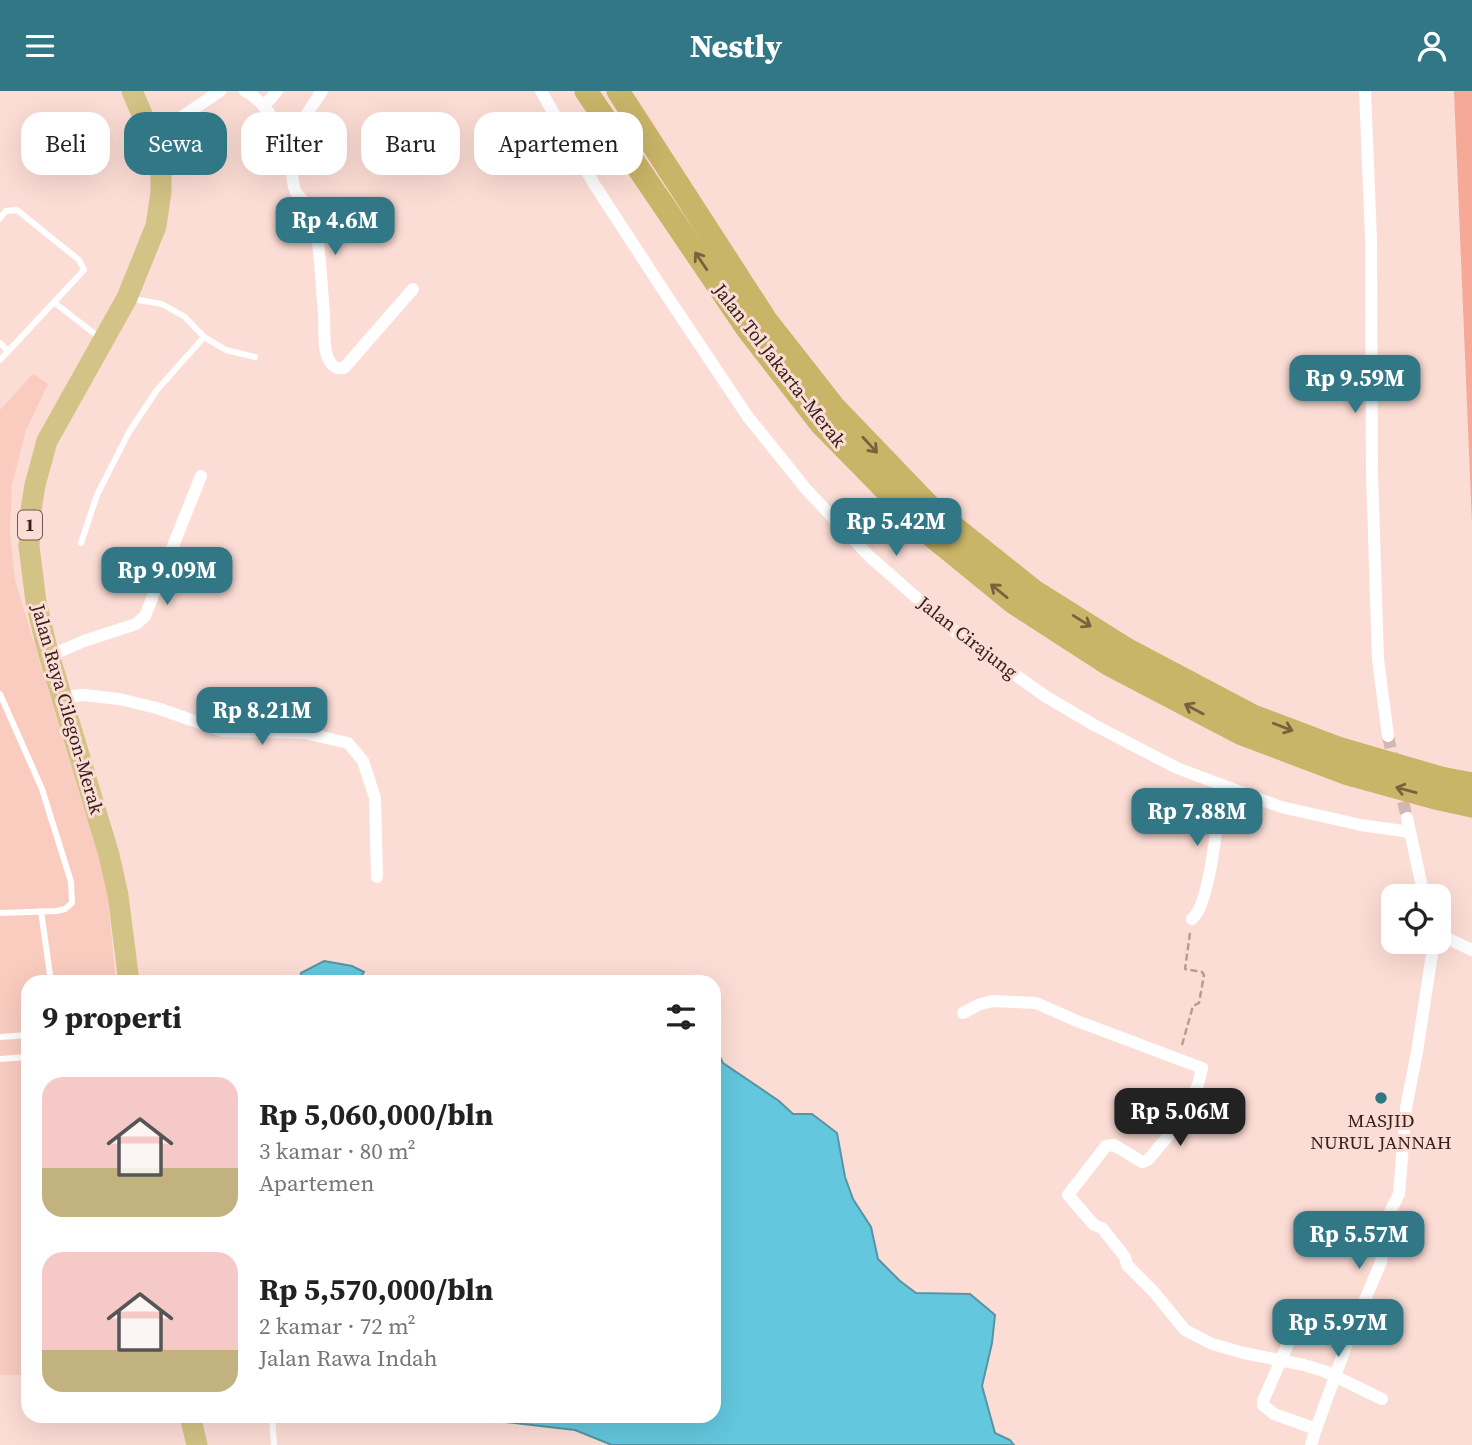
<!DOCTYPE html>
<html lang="id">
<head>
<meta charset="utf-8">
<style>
  :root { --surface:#fff; --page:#f6f6f6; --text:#222; --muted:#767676; --accent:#327786 }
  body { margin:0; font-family:"Source Serif 4",serif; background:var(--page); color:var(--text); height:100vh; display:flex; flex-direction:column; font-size:26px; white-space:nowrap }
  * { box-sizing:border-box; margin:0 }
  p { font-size:23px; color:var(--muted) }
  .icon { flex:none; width:38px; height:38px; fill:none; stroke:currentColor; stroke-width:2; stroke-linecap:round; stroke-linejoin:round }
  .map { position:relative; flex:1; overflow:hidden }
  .sheet { position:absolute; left:21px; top:884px; width:700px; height:448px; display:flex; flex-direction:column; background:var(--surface); border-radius:21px; box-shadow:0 7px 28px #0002 }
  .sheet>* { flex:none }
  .top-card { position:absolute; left:21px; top:21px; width:700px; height:63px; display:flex; gap:14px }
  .tools { position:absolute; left:1381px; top:793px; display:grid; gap:14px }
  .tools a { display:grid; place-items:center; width:70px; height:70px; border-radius:14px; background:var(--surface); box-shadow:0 7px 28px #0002; font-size:35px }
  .price { position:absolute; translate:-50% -60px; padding:0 16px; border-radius:14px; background:var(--accent); color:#fff; font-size:23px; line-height:46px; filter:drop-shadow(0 2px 4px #0008) }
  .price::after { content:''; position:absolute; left:50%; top:42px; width:21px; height:16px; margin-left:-10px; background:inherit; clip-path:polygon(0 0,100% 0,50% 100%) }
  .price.active { background:#222; color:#fff }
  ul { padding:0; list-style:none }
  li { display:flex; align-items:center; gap:21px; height:175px; padding:0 21px }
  li span { display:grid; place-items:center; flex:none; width:196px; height:140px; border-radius:21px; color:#555 }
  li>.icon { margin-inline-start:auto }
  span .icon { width:84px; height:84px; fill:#fffc; stroke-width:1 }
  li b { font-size:30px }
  h2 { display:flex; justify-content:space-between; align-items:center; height:84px; padding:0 21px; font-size:30px }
  .pill { padding:0 24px; border-radius:21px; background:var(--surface); box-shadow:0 7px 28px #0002; font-size:24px; line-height:63px }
  .pill.active { background:var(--accent); color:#fff }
  header { display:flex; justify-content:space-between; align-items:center; height:91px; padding:0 21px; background:var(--accent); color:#fff; font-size:32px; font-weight:800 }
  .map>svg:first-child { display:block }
  .built { fill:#faccc0 }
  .green { fill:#f5a996 }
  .water { fill:#63c7de; stroke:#5595a4; stroke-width:2 }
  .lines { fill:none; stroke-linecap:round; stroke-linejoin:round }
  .minor-tunnel { stroke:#d4b7b0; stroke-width:12; stroke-dasharray:12 6; stroke-linecap:butt }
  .path { stroke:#b89d96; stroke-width:2.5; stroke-dasharray:7 3.5; stroke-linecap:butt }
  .service { stroke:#fff; stroke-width:6 }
  .minor { stroke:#fff; stroke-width:12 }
  .trunk { stroke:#d4c386; stroke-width:21 }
  .motorway { stroke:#c9b468; stroke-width:23 }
  .oneway { stroke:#76633e }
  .poi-dot { fill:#327786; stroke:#fcddd5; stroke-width:2.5 }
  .labels { text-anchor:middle; stroke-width:6; stroke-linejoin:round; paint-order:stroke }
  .shield { fill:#fcddd5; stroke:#6f5954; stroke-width:2 }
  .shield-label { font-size:18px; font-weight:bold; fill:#33211c }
  .street-label { font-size:19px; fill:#33211c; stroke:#fcddd5 }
  .poi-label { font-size:19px; fill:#33211c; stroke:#fcddd5 }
</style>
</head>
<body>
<header><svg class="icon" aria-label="menu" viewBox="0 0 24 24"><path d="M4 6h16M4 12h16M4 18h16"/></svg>Nestly<svg class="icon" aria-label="person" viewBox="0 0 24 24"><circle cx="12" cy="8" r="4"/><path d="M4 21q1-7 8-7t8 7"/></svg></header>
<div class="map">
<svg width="1472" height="1354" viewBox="0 0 1472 1354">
  <rect width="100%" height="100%" fill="#fcddd5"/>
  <!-- built -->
  <path class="built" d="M33,283L48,293L26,339L12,393L10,441L15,489L106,791L116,891H28V1284H0V319Z"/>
  <!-- green -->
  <path class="green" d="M1454,0H1472V433Z"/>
  <!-- water -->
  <g class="water">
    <path d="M324,870L352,875L364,881L358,891H300L301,882Z"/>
    <path d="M714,954L723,972L779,1010L793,1023H812L837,1042L845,1086L853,1108L871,1136L878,1168L900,1190L916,1202L970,1203L995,1224L992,1252L982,1295L995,1342L1010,1349L1014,1354H612L575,1339L453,1325H714Z"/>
  </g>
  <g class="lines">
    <!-- minor-tunnel -->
    <g class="minor-tunnel">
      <path d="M1388,645L1395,676"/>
      <path d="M1399,693L1407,727"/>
    </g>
    <!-- path -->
    <path class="path" d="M1182,954L1193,915L1199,912L1204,884L1202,881L1185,878L1190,842"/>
    <!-- service -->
    <g class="service">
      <path d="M0,127L6,120L17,119L79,169L84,179L0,269"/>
      <path d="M133,208L162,213L185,226L204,246L226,259L255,266"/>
      <path d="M55,212L100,247"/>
      <path d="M0,252L8,260"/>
      <path d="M81,452L97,404L129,341L157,299L204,246"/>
      <path d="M0,603L42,698L71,791L72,812L65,818L56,820L0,822"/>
      <path d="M41,820L51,891"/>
      <path d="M0,946L28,944"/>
      <path d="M0,968L28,966"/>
      <path d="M272,1325L274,1354"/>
    </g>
    <!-- minor -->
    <g class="minor">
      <path d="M245,0C264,9 288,46 291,66C293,76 291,89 295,99C298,108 307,112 313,119C320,150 321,190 324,223C325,237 322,258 330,271C334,277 338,278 344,277L413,198"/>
      <path d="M541,0L594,93L665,202L748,326L806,398L869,465L959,544L1045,605L1094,634L1177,677L1281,716L1361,734L1410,741"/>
      <path d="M1365,0L1371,148L1372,382L1378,568L1388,645"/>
      <path d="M264,15L277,0"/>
      <path d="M152,46L220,0"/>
      <path d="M285,47L296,39L322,0"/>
      <path d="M49,565L84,550L136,533L145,525L201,385"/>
      <path d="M62,606L84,604L119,608L157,617L223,640L305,642L348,652L363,670L375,707L377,786"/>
      <path d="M1407,727L1424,805"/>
      <path d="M1192,828C1211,813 1218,720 1222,694"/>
      <path d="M1438,843L1472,859"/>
      <path d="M963,922L978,914L992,910L1036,912L1077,930L1202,977L1198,994L1184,1026L1148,1069L1142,1071L1114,1054L1106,1055L1068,1104L1094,1134L1102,1137L1125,1166L1127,1174L1154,1201L1185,1239L1212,1253L1244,1262L1304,1274L1324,1280L1382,1308"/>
      <path d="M1305,1214L1263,1310V1314L1274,1323L1316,1338L1311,1354"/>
      <path d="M1316,1338L1350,1244L1381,1171L1382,1165L1379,1158L1389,1123L1399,1103L1406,1017L1417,961L1434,850"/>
    </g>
    <!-- trunk -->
    <g class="trunk">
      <path d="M129,891L118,804L109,764L47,557L36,511L29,455L31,419L35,394L47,350L127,207L156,135L161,101V83L152,46L132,0"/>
      <path d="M190,1325L197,1354"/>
    </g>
    <!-- motorway -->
    <g class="motorway">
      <path d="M586,0L748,239L821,333L927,441L1014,512L1110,574L1242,643L1348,683L1435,707L1472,715"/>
      <path d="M618,0L766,229L835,317L934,420L1034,500L1128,559L1253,625L1338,657L1441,687L1472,693"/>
    </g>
  </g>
  <!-- one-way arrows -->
  <defs><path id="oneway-shaft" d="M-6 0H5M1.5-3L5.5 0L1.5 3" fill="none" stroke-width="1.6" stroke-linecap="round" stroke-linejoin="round" transform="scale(1.75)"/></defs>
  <g class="oneway">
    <use href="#oneway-shaft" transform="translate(701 170) rotate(-124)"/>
    <use href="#oneway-shaft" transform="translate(870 354) rotate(47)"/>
    <use href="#oneway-shaft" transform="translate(999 500) rotate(-141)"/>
    <use href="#oneway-shaft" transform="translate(1082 530) rotate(32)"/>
    <use href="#oneway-shaft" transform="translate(1194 618) rotate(-152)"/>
    <use href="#oneway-shaft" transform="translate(1283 636) rotate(21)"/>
    <use href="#oneway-shaft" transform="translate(1406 699) rotate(-165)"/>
  </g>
  <!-- markers -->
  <circle class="poi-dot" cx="1381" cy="1007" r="7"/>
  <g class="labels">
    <!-- shield labels -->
    <rect class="shield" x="18" y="419.5" width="24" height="29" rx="5"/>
    <g class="shield-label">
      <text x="30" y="440">1</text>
    </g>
    <!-- street labels -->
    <g class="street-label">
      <text transform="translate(780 274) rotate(52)" y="7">Jalan Tol Jakarta–Merak</text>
      <text transform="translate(968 546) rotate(38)" y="7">Jalan Cirajung</text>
      <text transform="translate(68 618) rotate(74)" y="7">Jalan Raya Cilegon-Merak</text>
    </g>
    <!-- poi labels -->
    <g class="poi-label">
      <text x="1381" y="1036">MASJID<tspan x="1381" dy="22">NURUL JANNAH</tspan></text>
    </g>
  </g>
</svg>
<div class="tools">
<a><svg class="icon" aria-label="locate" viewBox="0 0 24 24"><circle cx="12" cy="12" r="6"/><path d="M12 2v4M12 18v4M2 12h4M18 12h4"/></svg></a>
</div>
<b class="price" style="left:335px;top:166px">Rp 4.6M</b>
<b class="price" style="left:1355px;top:324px">Rp 9.59M</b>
<b class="price" style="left:896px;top:467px">Rp 5.42M</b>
<b class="price" style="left:167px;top:516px">Rp 9.09M</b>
<b class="price" style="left:262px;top:656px">Rp 8.21M</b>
<b class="price" style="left:1197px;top:757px">Rp 7.88M</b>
<b class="price active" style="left:1180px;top:1057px">Rp 5.06M</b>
<b class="price" style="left:1359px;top:1180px">Rp 5.57M</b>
<b class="price" style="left:1338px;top:1268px">Rp 5.97M</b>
<div class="top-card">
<a class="pill">Beli</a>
<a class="pill active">Sewa</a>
<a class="pill">Filter</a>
<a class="pill">Baru</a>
<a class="pill">Apartemen</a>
</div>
<section class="sheet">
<h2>9 properti<svg class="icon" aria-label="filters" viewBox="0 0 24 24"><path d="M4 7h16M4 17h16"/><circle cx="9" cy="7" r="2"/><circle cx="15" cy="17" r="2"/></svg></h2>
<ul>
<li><span style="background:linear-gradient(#f6c9c9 65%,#c2b280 0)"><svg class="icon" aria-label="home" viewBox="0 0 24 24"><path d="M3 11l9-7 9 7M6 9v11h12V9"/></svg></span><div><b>Rp 5,060,000/bln</b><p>3 kamar · 80 m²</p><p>Apartemen</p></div></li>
<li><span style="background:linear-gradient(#f6c9c9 70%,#c2b280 0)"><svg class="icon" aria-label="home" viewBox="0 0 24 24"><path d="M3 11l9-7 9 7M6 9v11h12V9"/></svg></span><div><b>Rp 5,570,000/bln</b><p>2 kamar · 72 m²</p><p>Jalan Rawa Indah</p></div></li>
</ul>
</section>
</div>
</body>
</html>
